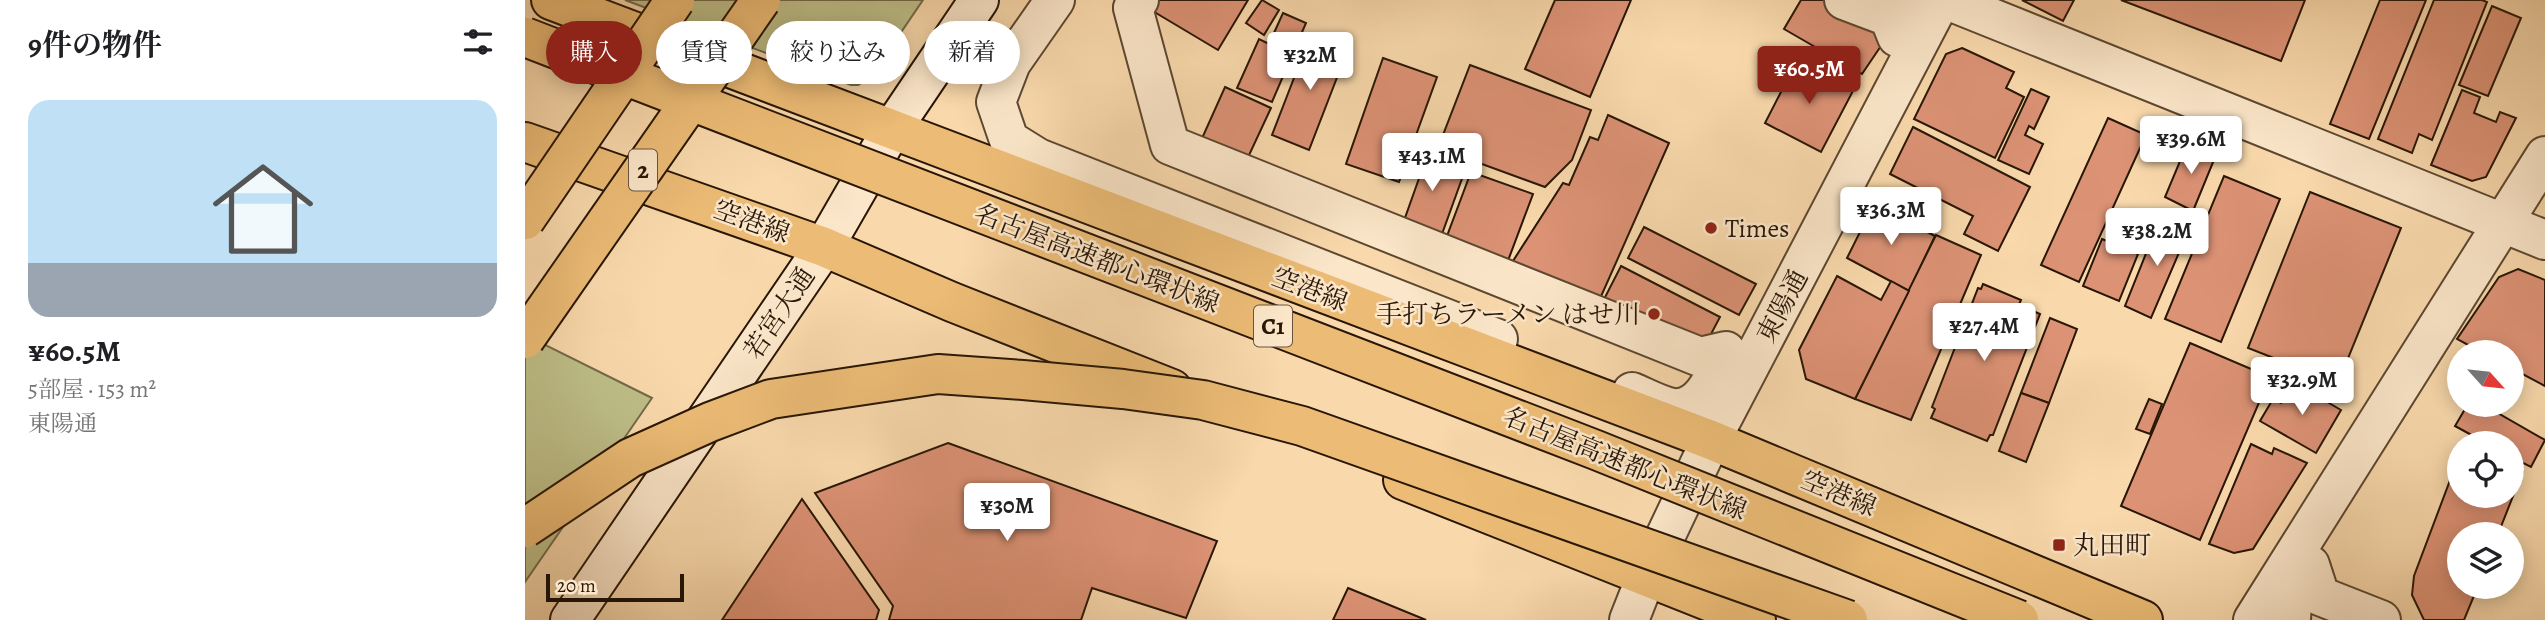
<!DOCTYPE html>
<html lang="ja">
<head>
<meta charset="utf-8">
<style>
  :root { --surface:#fff; --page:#f6f6f6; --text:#202124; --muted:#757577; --line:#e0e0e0; --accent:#8f2418 }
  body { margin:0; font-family:Alegreya,"Noto Serif JP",serif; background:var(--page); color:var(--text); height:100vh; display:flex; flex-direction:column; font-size:26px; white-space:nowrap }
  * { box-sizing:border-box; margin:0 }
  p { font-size:23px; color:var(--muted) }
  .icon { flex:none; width:38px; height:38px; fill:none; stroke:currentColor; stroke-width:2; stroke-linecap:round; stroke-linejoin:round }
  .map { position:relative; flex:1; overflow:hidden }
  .sheet { display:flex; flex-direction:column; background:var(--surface); width:525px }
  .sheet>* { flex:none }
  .top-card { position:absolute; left:21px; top:21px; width:665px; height:63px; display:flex; gap:14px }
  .needle { width:46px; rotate:117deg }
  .fabs { position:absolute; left:1922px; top:340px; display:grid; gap:14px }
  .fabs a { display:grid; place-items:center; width:77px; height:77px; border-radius:50%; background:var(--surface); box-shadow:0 4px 18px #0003; font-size:35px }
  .scale { position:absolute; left:21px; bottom:18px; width:138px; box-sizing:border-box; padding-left:7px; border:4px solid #281606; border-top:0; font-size:19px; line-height:24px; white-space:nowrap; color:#281606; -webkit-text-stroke:5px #fbe6c9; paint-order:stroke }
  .price { position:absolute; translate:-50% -60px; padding:0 16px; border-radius:7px; background:#fff; color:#222; font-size:23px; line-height:46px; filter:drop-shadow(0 2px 4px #0008) }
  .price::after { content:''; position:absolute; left:50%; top:42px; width:21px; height:16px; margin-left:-10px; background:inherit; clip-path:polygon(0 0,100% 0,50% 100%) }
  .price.on { background:var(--accent); color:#fff }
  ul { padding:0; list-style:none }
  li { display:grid; align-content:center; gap:14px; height:371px; padding:0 28px }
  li+li { border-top:2px solid var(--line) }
  li span { display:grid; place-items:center; height:217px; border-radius:21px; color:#555 }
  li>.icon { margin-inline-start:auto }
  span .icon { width:126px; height:126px; fill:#fffc; stroke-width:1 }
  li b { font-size:30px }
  h2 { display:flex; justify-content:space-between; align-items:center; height:84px; padding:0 28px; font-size:30px }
  .pill { padding:0 24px; border-radius:32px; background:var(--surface); box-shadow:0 4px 18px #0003; font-size:24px; line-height:63px }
  .pill.on { background:var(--accent); color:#fff }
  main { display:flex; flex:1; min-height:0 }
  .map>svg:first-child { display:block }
  .green { fill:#bebf89; stroke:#736a48; stroke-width:2 }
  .building { fill:#dc9275; stroke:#281606; stroke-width:2 }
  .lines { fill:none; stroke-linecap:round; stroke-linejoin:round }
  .street-casing { stroke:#5c4730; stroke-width:42 }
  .secondary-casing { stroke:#281606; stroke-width:42 }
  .primary-casing { stroke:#281606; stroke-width:42 }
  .street { stroke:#fbe6c9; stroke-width:38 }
  .secondary { stroke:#fbe6c9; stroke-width:38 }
  .primary { stroke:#ecbc76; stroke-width:38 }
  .highway-bridge-casing { stroke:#281606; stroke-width:42; stroke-linecap:butt }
  .highway-bridge { stroke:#ecbc76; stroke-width:38 }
  .poi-dot { fill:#8f2418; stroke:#fbe6c9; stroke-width:2.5 }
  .labels { text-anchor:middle; stroke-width:5; stroke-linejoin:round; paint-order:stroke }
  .shield { fill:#fbe6c9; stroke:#675440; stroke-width:2 }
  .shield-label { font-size:24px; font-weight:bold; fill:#281606 }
  .street-label { font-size:26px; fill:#281606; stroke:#fbe6c9 }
  .poi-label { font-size:26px; fill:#281606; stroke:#fbe6c9; text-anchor:start }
</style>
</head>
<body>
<main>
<section class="sheet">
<h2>9件の物件<svg class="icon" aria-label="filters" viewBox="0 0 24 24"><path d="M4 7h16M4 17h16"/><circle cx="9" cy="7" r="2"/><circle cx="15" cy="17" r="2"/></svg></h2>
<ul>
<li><span style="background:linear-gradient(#bfe0f5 75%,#9aa5b1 0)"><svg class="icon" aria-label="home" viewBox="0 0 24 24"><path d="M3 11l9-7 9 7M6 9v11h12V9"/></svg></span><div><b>¥60.5M</b><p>5部屋 · 153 m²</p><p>東陽通</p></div></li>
</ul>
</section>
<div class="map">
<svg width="2020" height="620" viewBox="0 0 2020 620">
  <rect width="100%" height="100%" fill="#f9d9ac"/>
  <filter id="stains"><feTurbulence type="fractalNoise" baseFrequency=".00286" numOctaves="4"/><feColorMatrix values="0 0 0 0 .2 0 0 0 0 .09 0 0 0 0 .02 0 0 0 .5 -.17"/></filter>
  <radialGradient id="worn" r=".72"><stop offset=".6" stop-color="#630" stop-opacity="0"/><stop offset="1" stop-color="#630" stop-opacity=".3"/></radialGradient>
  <!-- green -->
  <g class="green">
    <path d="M100,0H398L345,78L333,85H326Z"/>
    <path d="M0,335L127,398L0,582Z"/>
  </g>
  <!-- building -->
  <g class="building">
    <path d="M626,0H723L693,50L621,7Z"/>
    <path d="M737,0L754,10L739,35L721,23Z"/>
    <path d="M1030,0H1106L1065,97L1000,69Z"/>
    <path d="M1276,0H1306L1364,34L1337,74L1259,29Z"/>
    <path d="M1497,0H1549L1538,21Z"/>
    <path d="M1596,0H1780L1756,61Z"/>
    <path d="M1855,0H1901L1844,139L1805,124Z"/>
    <path d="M1909,0H1957L1962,2L1907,140L1894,134L1887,153L1853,139Z"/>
    <path d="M1967,6L1996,18L1963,96L1934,85Z"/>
    <path d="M758,13L781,23L747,102L712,88L734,39L744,44Z"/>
    <path d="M786,34L823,49L784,150L747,135Z"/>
    <path d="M1437,48L1489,72L1481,88L1499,97L1470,158L1389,119L1421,54Z"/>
    <path d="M858,58L912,77L874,182L821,164Z"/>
    <path d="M1273,59L1329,89L1296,152L1240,123Z"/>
    <path d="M945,65L1066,110L1047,160L1020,187L913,148Z"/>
    <path d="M700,87L746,108L719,166L674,145Z"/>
    <path d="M1506,89L1524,97L1509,129L1504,126L1500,135L1518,144L1504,174L1473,160Z"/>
    <path d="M1937,90L1955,97L1949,113L1971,122L1975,112L1991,118L1961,177L1947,181L1906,165Z"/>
    <path d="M1083,115L1144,143L1070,310L979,275L1038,183L1044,185L1065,137L1073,140Z"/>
    <path d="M1583,118L1621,135L1554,282L1516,265Z"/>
    <path d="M1388,127L1505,187L1473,251L1439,234L1448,216L1365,174Z"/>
    <path d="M1663,142L1691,155L1668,211L1640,197Z"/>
    <path d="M890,143L943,162L913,245L875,232L897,170L882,165Z"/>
    <path d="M946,172L1008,194L981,266L919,244Z"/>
    <path d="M1699,176L1755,199L1696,342L1640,319Z"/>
    <path d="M1785,192L1876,228L1813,383L1723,348Z"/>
    <path d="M1349,204L1410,236L1384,291L1322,258Z"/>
    <path d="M1646,219L1665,227L1626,318L1600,306L1630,231L1639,235Z"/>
    <path d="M1119,227L1231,284L1214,315L1103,258Z"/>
    <path d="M1411,235L1456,255L1386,420L1330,399Z"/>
    <path d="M1577,239L1613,254L1594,301L1558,286Z"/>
    <path d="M1096,266L1195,317L1175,355L1073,311Z"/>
    <path d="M1993,269L2020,280V386L1986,368V352H1956L1932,339L1974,277Z"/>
    <path d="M1312,276L1356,300L1366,281L1384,291L1330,399L1281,379L1274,350Z"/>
    <path d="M1458,284L1496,300L1492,309L1505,314L1506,310L1515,314L1468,435H1465L1462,441L1406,418L1410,409L1407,407L1453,288L1456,289Z"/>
    <path d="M1525,318L1552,329L1524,403L1496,393Z"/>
    <path d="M1665,343L1745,377L1675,540L1596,506Z"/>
    <path d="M1768,382L1816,410L1791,453L1735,421L1748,399L1756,403Z"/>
    <path d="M1496,393L1524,403L1501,462L1474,451Z"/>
    <path d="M1624,399L1637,404L1625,434L1611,429Z"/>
    <path d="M1943,404H1957L2020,440L2006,467L1986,457V443H1961L1930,426Z"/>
    <path d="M423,443L692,541L661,618L567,588L556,620H364L368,606L290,493Z"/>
    <path d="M1726,444L1747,454L1749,448L1782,463L1728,549L1709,553L1684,544Z"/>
    <path d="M1933,459L1934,495H1986V466L1998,471L1973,534H1934V586H1953L1939,620H1899L1887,595L1889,576Z"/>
    <path d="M277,499L354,610L351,620H197Z"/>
    <path d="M823,588L901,620H808Z"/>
  </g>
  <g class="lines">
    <!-- street casing -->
    <g class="street-casing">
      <g id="street">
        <path d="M530,0L486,63L471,102L484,140L513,158L973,339"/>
        <path d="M614,0L608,8L645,145L1175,357L1201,351C1191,372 1178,411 1148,408C1135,406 1119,397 1107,392"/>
        <path d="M1319,0L1364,17L1372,37L1379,23L1381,11L1372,0"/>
        <path d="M1422,0L2020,240"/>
        <path d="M1104,620L1121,577L1186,440L1416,0"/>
        <path d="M1728,620L2020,156"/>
        <path d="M1766,620L1767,601L1785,565L1795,596L1856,620"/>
      </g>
    </g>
    <!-- secondary casing -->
    <g class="secondary-casing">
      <path id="secondary" d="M45,620L299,247L367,129L454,0"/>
    </g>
    <!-- primary casing -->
    <g class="primary-casing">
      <g id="primary">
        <path d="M26,0L1186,440L1618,620"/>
        <path d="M0,142L299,247L427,302L647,389"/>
        <path d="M878,480L1231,620"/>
      </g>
    </g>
    <!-- street -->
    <use href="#street" class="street"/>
    <!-- secondary -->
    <use href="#secondary" class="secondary"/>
    <!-- primary -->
    <use href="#primary" class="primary"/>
    <!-- highway-bridge casing -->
    <g class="highway-bridge-casing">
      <g id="highway-bridge">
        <path d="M0,37L1071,450L1494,620"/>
        <path d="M0,220L150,0"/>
        <path d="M0,339L236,0"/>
        <path d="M0,528L105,458L185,422L246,399L413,374L498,380L598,389L678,400L777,426L1323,620"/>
      </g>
    </g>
    <!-- highway-bridge -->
    <use href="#highway-bridge" class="highway-bridge"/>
  </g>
  <!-- markers -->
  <g class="poi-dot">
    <circle cx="1186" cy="228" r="7"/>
    <circle cx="1129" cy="314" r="7"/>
    <rect x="1527" y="538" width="14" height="14" rx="3.5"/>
  </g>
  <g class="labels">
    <!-- shield labels -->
    <g class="shield">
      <rect x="104" y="149.5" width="28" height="41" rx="5"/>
      <rect x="729" y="305.5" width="38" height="41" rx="5"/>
    </g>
    <g class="shield-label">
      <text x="118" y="178">2</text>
      <text x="748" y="334">C1</text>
    </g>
    <!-- street labels -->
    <g class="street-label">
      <text transform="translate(227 221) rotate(20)" y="9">空港線</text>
      <text transform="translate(572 258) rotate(21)" y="9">名古屋高速都心環状線</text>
      <text transform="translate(785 289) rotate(21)" y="9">空港線</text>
      <text transform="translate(1257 306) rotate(-62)" y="9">東陽通</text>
      <text transform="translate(254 313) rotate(-56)" y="9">若宮大通</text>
      <text transform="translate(1100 463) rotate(22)" y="9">名古屋高速都心環状線</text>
      <text transform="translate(1314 493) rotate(23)" y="9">空港線</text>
    </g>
    <!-- poi labels -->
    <g class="poi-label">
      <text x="1200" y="237">Times</text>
      <text x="1115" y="323" text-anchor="end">手打ちラーメン はせ川</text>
      <text x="1548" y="554">丸田町</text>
    </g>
  </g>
  <rect width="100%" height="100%" filter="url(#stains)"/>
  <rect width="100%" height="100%" fill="url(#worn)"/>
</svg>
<div class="fabs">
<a><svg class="needle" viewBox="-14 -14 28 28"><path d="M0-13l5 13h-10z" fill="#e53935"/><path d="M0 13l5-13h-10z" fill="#757577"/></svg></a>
<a><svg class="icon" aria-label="locate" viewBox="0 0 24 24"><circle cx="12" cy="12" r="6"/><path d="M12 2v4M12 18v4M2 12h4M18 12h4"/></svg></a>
<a><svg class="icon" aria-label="layers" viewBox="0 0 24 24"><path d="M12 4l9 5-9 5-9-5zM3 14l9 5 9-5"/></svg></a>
</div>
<div class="scale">20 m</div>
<b class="price" style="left:785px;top:92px">¥32M</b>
<b class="price on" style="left:1284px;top:106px">¥60.5M</b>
<b class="price" style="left:1666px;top:176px">¥39.6M</b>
<b class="price" style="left:907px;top:193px">¥43.1M</b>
<b class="price" style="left:1366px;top:247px">¥36.3M</b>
<b class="price" style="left:1632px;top:268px">¥38.2M</b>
<b class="price" style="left:1459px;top:363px">¥27.4M</b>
<b class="price" style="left:1777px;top:417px">¥32.9M</b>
<b class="price" style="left:482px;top:543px">¥30M</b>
<div class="top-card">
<a class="pill on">購入</a>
<a class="pill">賃貸</a>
<a class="pill">絞り込み</a>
<a class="pill">新着</a>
</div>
</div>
</main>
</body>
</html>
